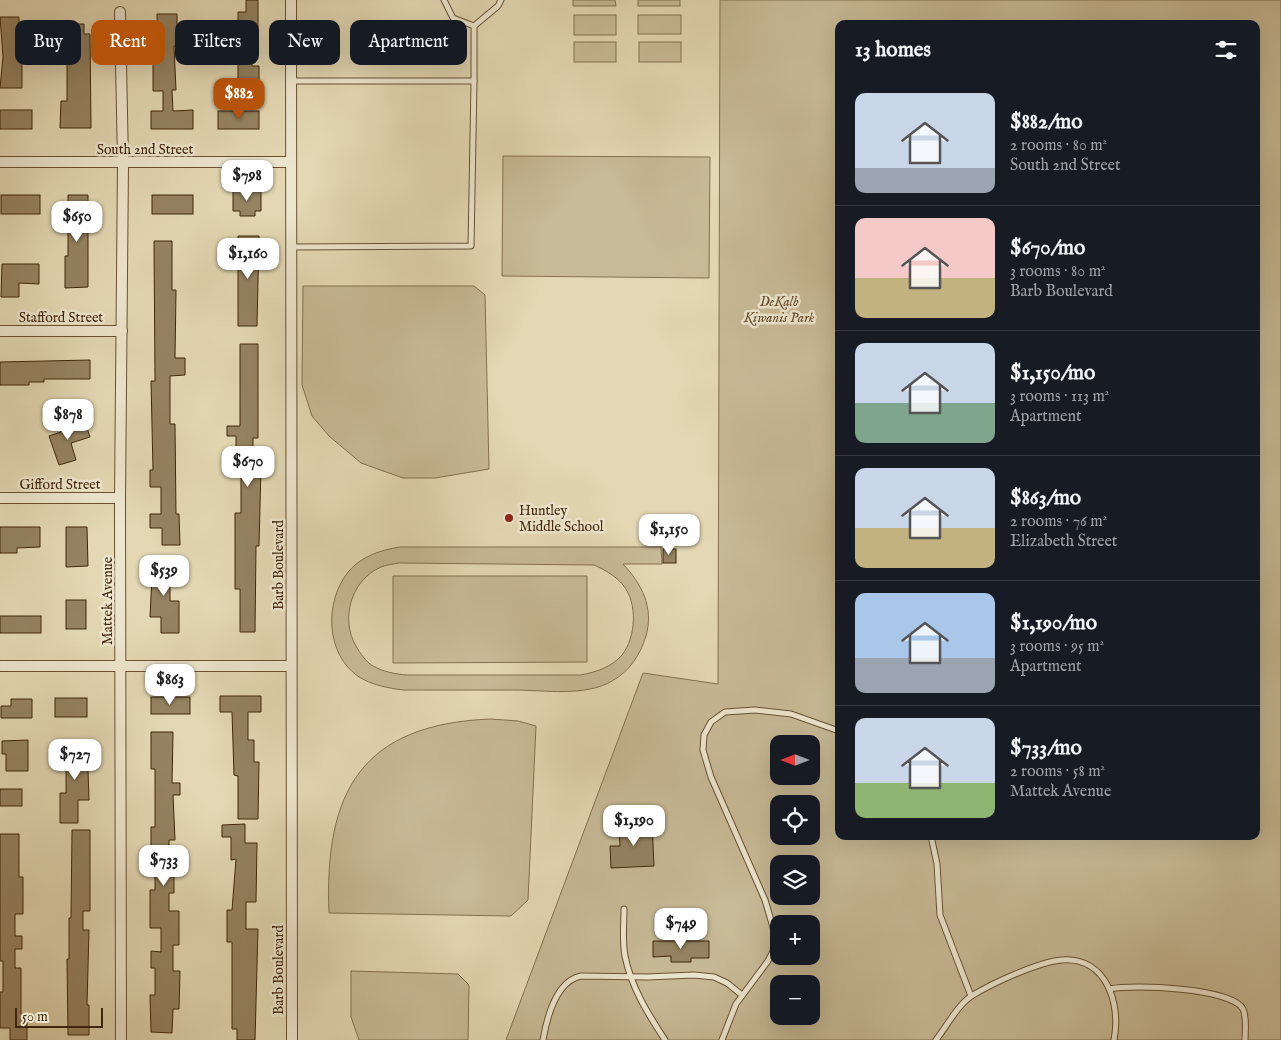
<!DOCTYPE html>
<html lang="en">
<head>
<meta charset="utf-8">
<style>
  :root { --surface:#171b24; --page:#242831; --text:#f1f3f6; --muted:#9ea1a6; --line:#363941; --accent:#b45309 }
  body { margin:0; font-family:"IM FELL English",serif; background:var(--page); color:var(--text); height:100vh; display:flex; flex-direction:column; font-size:19px; white-space:nowrap }
  * { box-sizing:border-box; margin:0 }
  p { font-size:16px; color:var(--muted) }
  .icon { flex:none; width:28px; height:28px; fill:none; stroke:currentColor; stroke-width:2; stroke-linecap:round; stroke-linejoin:round }
  .map { position:relative; flex:1; overflow:hidden }
  .panel { position:absolute; left:835px; top:20px; width:425px; height:820px; display:flex; flex-direction:column; background:var(--surface); border-radius:10px; box-shadow:0 5px 20px #0002 }
  .panel>* { flex:none }
  .hud { position:absolute; left:15px; top:20px; width:475px; height:45px; display:flex; gap:10px }
  .needle { width:32px; rotate:270deg }
  .controls { position:absolute; left:770px; top:735px; display:grid; gap:10px }
  .controls a { display:grid; place-items:center; width:50px; height:50px; border-radius:10px; background:var(--surface); box-shadow:0 5px 20px #0002; font-size:25px }
  .scale { position:absolute; left:15px; bottom:12px; width:88px; box-sizing:border-box; padding-left:5px; border:2px solid #40260a; border-top:0; font-size:14px; line-height:18px; white-space:nowrap; color:#40260a; -webkit-text-stroke:4px #ede6ce; paint-order:stroke }
  .price { position:absolute; translate:-50% -42px; padding:0 11px; border-radius:10px; background:#fff; color:#222; font-size:16px; line-height:32px; filter:drop-shadow(0 1px 2px #0008) }
  .price::after { content:''; position:absolute; left:50%; top:30px; width:15px; height:11px; margin-left:-8px; background:inherit; clip-path:polygon(0 0,100% 0,50% 100%) }
  .price.active { background:var(--accent); color:#fff }
  ul { padding:0; list-style:none }
  li { display:flex; align-items:center; gap:15px; height:125px; padding:0 20px }
  li+li { border-top:1px solid var(--line) }
  li span { display:grid; place-items:center; flex:none; width:140px; height:100px; border-radius:10px; color:#555 }
  li>.icon { margin-inline-start:auto }
  span .icon { width:60px; height:60px; fill:#fffc; stroke-width:1 }
  li b { font-size:21px }
  h2 { display:flex; justify-content:space-between; align-items:center; height:60px; padding:0 20px; font-size:21px }
  .chip { padding:0 18px; border-radius:10px; background:var(--surface); box-shadow:0 5px 20px #0002; font-size:18px; line-height:45px }
  .chip.active { background:var(--accent); color:#fff }
  .map>svg:first-child { display:block }
  .green { fill:#c7ba96; stroke:#847050; fill-rule:evenodd }
  .building { fill:#958362; stroke:#40260a }
  .lines { fill:none; stroke-linecap:round; stroke-linejoin:round }
  .service-casing { stroke:#695234; stroke-width:7 }
  .minor-casing { stroke:#695234; stroke-width:12 }
  .service { stroke:#ede6ce; stroke-width:5 }
  .minor { stroke:#ede6ce; stroke-width:10 }
  .poi-dot { fill:#8f2418; stroke:#ede6ce; stroke-width:2 }
  .labels { text-anchor:middle; stroke-width:5; stroke-linejoin:round; paint-order:stroke }
  .street-label { font-size:14px; fill:#40260a; stroke:#ede6ce }
  .park-label { font-size:14px; font-style:italic; fill:#624b2d; stroke:#ede6ce }
  .poi-label { font-size:14px; fill:#40260a; stroke:#ede6ce; text-anchor:start }
</style>
</head>
<body>
<div class="map">
<svg width="1281" height="1040" viewBox="0 0 1281 1040">
  <rect width="100%" height="100%" fill="#e3d8b3"/>
  <filter id="stains"><feTurbulence type="fractalNoise" baseFrequency=".004" numOctaves="4"/><feColorMatrix values="0 0 0 0 .2 0 0 0 0 .09 0 0 0 0 .02 0 0 0 .5 -.17"/></filter>
  <radialGradient id="worn" r=".72"><stop offset=".6" stop-color="#630" stop-opacity="0"/><stop offset="1" stop-color="#630" stop-opacity=".3"/></radialGradient>
  <!-- green -->
  <g class="green">
    <path d="M573,0H615L616,6H573Z"/>
    <rect x="638" y="0" width="42" height="6"/>
    <path d="M720,0H1281V1040H506L643,673L718,684ZM839,24H1256V836H839ZM779,744H811V776H779ZM779,804H811V836H779ZM779,864H811V896H779ZM779,924H811V956H779ZM779,984H811V1016H779Z"/>
    <rect x="574" y="15" width="42" height="20"/>
    <rect x="638" y="15" width="43" height="19"/>
    <rect x="574" y="42" width="42" height="20"/>
    <rect x="639" y="42" width="42" height="20"/>
    <path d="M503,156L710,157L709,278L502,276Z"/>
    <path d="M303,286H474L485,295L489,469L435,478H403L361,463L329,436L312,416L302,385Z"/>
    <path d="M400,547H661L662,564H623C642,584 654,608 646,636C640,655 630,671 612,681C585,697 544,690 514,690C477,690 440,690 403,690C388,688 372,685 359,677C325,654 324,601 349,571C362,556 381,550 400,547ZM399,563L594,565C605,570 616,576 623,585C638,603 636,637 622,655C612,667 596,672 581,675H407C395,674 384,672 373,666C366,662 360,653 356,646C340,619 351,580 381,567C386,565 393,564 399,563Z"/>
    <path d="M393,576H587V662L393,663Z"/>
    <path d="M491,719L518,721L536,726L528,900L511,916L329,913C324,791 362,724 491,719Z"/>
    <path d="M351,971L458,974L469,985L468,1040H359L351,1017Z"/>
  </g>
  <!-- building -->
  <g class="building">
    <path d="M246,0H258V44H252V66H259V90H238V12H246Z"/>
    <path d="M157,14H177V46H174L176,90H172L173,111L193,110V129H151V111H163V91H153V56H158Z"/>
    <path d="M0,17H19V57H22V88H0L3,57Z"/>
    <path d="M62,24H84V34H90L91,128H60L61,101H67V47H62Z"/>
    <rect x="0" y="110" width="32" height="19"/>
    <rect x="218" y="111" width="41" height="18"/>
    <path d="M233,191H261V211H255V216H240V211H233Z"/>
    <rect x="1" y="195" width="39" height="19"/>
    <path d="M68,195H88V287L65,288V256H68Z"/>
    <rect x="152" y="195" width="41" height="19"/>
    <path d="M238,236H259L257,326H238Z"/>
    <path d="M154,241H172V290H176L175,358H185V375L170,376V424H175L176,514H179L180,545H162V528H150V514H161V487H150V470H153L151,381H155Z"/>
    <path d="M2,264H39V284L19,283V297H1Z"/>
    <path d="M240,344H258V438H253V467H261L259,546H256L255,632H240V589H235V513H241V460H236V436H227V426H240Z"/>
    <path d="M90,360V379H44V382H29V385H0V362Z"/>
    <path d="M84,419L90,437L71,443L76,460L59,465L49,436L61,432L59,427Z"/>
    <path d="M0,527H40V547L17,548V553H0Z"/>
    <path d="M66,527H87L88,566L66,567Z"/>
    <rect x="663" y="549" width="13" height="14"/>
    <path d="M153,557H170V601H179V633H161V617H150Z"/>
    <rect x="66" y="600" width="20" height="29"/>
    <rect x="0" y="616" width="41" height="17"/>
    <path d="M220,696H261V712H248V740H254V762H259L258,819H238V776L234,775L232,712H220Z"/>
    <rect x="151" y="697" width="39" height="17"/>
    <rect x="55" y="698" width="32" height="19"/>
    <path d="M11,699H32V718H1V706H11Z"/>
    <path d="M151,732H173L172,783H180V795H173L175,840H169V867H174V893H169V911H179V945H173V971H180L179,1009H173L172,1033L151,1032L150,995H155V968H151V951L161,952V928H150V890H155V862H151V827H155V769H151Z"/>
    <path d="M28,740V771H6V754H2V741Z"/>
    <path d="M66,740H87L89,800H78V823H60V793H66Z"/>
    <rect x="0" y="789" width="22" height="17"/>
    <path d="M652,823L654,866L611,868L610,846H620L619,824Z"/>
    <path d="M245,824V843H257L256,902H246V929H258L255,1040H237V1029H232V942H227V910H232L236,859L231,860V837H222V825Z"/>
    <path d="M72,830H90V911H83V930H89L87,1005H89V1035H68L67,959H69V918H71Z"/>
    <path d="M0,834H19V877H23V914H15V936H22V949H15V968H21V1014H27V1040H10V1028H0V992H3V961H0Z"/>
    <path d="M653,941H709V958H691V962H671V956L653,957Z"/>
  </g>
  <g class="lines">
    <!-- service casing -->
    <g class="service-casing">
      <g id="service">
        <path d="M474,26L498,6L501,0"/>
        <path d="M291,81H474V26L453,18L444,0"/>
        <path d="M291,247L471,246L474,81"/>
        <path d="M931,836L937,864L940,915L971,996"/>
        <path d="M624,909C624,924 622,941 625,956C631,987 648,1014 665,1040"/>
        <path d="M1110,989C1133,984 1232,988 1243,1009C1247,1018 1245,1031 1245,1040"/>
        <path d="M543,1040C547,1017 556,981 581,976L647,977L694,975L714,977L727,983L742,995"/>
        <path d="M722,1040L736,1004L768,961L773,951L775,934L765,900L711,777L703,750L704,735L711,722L725,712L755,710L791,714L839,731"/>
        <path d="M936,1040C947,1026 958,1004 973,995C993,983 1038,962 1062,960C1107,957 1121,1004 1114,1040"/>
      </g>
    </g>
    <!-- minor casing -->
    <g class="minor-casing">
      <g id="minor">
        <path d="M291,0L292,1040"/>
        <path d="M120,12L123,163L120,498L121,1040"/>
        <path d="M0,162H291"/>
        <path d="M0,331H122"/>
        <path d="M0,498H120"/>
        <path d="M0,666H291"/>
      </g>
    </g>
    <!-- service -->
    <use href="#service" class="service"/>
    <!-- minor -->
    <use href="#minor" class="minor"/>
  </g>
  <!-- markers -->
  <circle class="poi-dot" cx="509" cy="518" r="5"/>
  <g class="labels">
    <!-- street labels -->
    <g class="street-label">
      <text x="145" y="154">South 2nd Street</text>
      <text x="61" y="322">Stafford Street</text>
      <text x="60" y="489">Gifford Street</text>
      <text transform="translate(278 565) rotate(-90)" y="5">Barb Boulevard</text>
      <text transform="translate(107 601) rotate(-90)" y="5">Mattek Avenue</text>
      <text transform="translate(278 970) rotate(-90)" y="5">Barb Boulevard</text>
    </g>
    <!-- park labels -->
    <g class="park-label">
      <text x="779" y="306">DeKalb<tspan x="779" dy="16">Kiwanis Park</tspan></text>
    </g>
    <!-- poi labels -->
    <g class="poi-label">
      <text x="519" y="515">Huntley<tspan x="519" dy="16">Middle School</tspan></text>
    </g>
  </g>
  <rect width="100%" height="100%" filter="url(#stains)"/>
  <rect width="100%" height="100%" fill="url(#worn)"/>
</svg>
<div class="controls">
<a><svg class="needle" viewBox="-14 -14 28 28"><path d="M0-13l5 13h-10z" fill="#e53935"/><path d="M0 13l5-13h-10z" fill="#9ea1a6"/></svg></a>
<a><svg class="icon" aria-label="locate" viewBox="0 0 24 24"><circle cx="12" cy="12" r="6"/><path d="M12 2v4M12 18v4M2 12h4M18 12h4"/></svg></a>
<a><svg class="icon" aria-label="layers" viewBox="0 0 24 24"><path d="M12 4l9 5-9 5-9-5zM3 14l9 5 9-5"/></svg></a>
<a>+</a>
<a>−</a>
</div>
<div class="scale">50 m</div>
<b class="price active" style="left:239px;top:120px">$882</b>
<b class="price" style="left:247px;top:202px">$798</b>
<b class="price" style="left:77px;top:243px">$650</b>
<b class="price" style="left:248px;top:280px">$1,160</b>
<b class="price" style="left:68px;top:441px">$878</b>
<b class="price" style="left:248px;top:488px">$670</b>
<b class="price" style="left:669px;top:556px">$1,150</b>
<b class="price" style="left:164px;top:597px">$539</b>
<b class="price" style="left:170px;top:706px">$863</b>
<b class="price" style="left:75px;top:781px">$727</b>
<b class="price" style="left:634px;top:847px">$1,190</b>
<b class="price" style="left:164px;top:887px">$733</b>
<b class="price" style="left:681px;top:950px">$749</b>
<div class="hud">
<a class="chip">Buy</a>
<a class="chip active">Rent</a>
<a class="chip">Filters</a>
<a class="chip">New</a>
<a class="chip">Apartment</a>
</div>
<section class="panel">
<h2>13 homes<svg class="icon" aria-label="filters" viewBox="0 0 24 24"><path d="M4 7h16M4 17h16"/><circle cx="9" cy="7" r="2"/><circle cx="15" cy="17" r="2"/></svg></h2>
<ul>
<li><span style="background:linear-gradient(#c9d6e8 75%,#9aa5b1 0)"><svg class="icon" aria-label="home" viewBox="0 0 24 24"><path d="M3 11l9-7 9 7M6 9v11h12V9"/></svg></span><div><b>$882/mo</b><p>2 rooms · 80 m²</p><p>South 2nd Street</p></div></li>
<li><span style="background:linear-gradient(#f6c9c9 60%,#c2b280 0)"><svg class="icon" aria-label="home" viewBox="0 0 24 24"><path d="M3 11l9-7 9 7M6 9v11h12V9"/></svg></span><div><b>$670/mo</b><p>3 rooms · 80 m²</p><p>Barb Boulevard</p></div></li>
<li><span style="background:linear-gradient(#c9d6e8 60%,#7fa58c 0)"><svg class="icon" aria-label="home" viewBox="0 0 24 24"><path d="M3 11l9-7 9 7M6 9v11h12V9"/></svg></span><div><b>$1,150/mo</b><p>3 rooms · 113 m²</p><p>Apartment</p></div></li>
<li><span style="background:linear-gradient(#c9d6e8 60%,#c2b280 0)"><svg class="icon" aria-label="home" viewBox="0 0 24 24"><path d="M3 11l9-7 9 7M6 9v11h12V9"/></svg></span><div><b>$863/mo</b><p>2 rooms · 76 m²</p><p>Elizabeth Street</p></div></li>
<li><span style="background:linear-gradient(#a9c7e8 65%,#9aa5b1 0)"><svg class="icon" aria-label="home" viewBox="0 0 24 24"><path d="M3 11l9-7 9 7M6 9v11h12V9"/></svg></span><div><b>$1,190/mo</b><p>3 rooms · 95 m²</p><p>Apartment</p></div></li>
<li><span style="background:linear-gradient(#c9d6e8 65%,#8fb573 0)"><svg class="icon" aria-label="home" viewBox="0 0 24 24"><path d="M3 11l9-7 9 7M6 9v11h12V9"/></svg></span><div><b>$733/mo</b><p>2 rooms · 58 m²</p><p>Mattek Avenue</p></div></li>
</ul>
</section>
</div>
</body>
</html>
